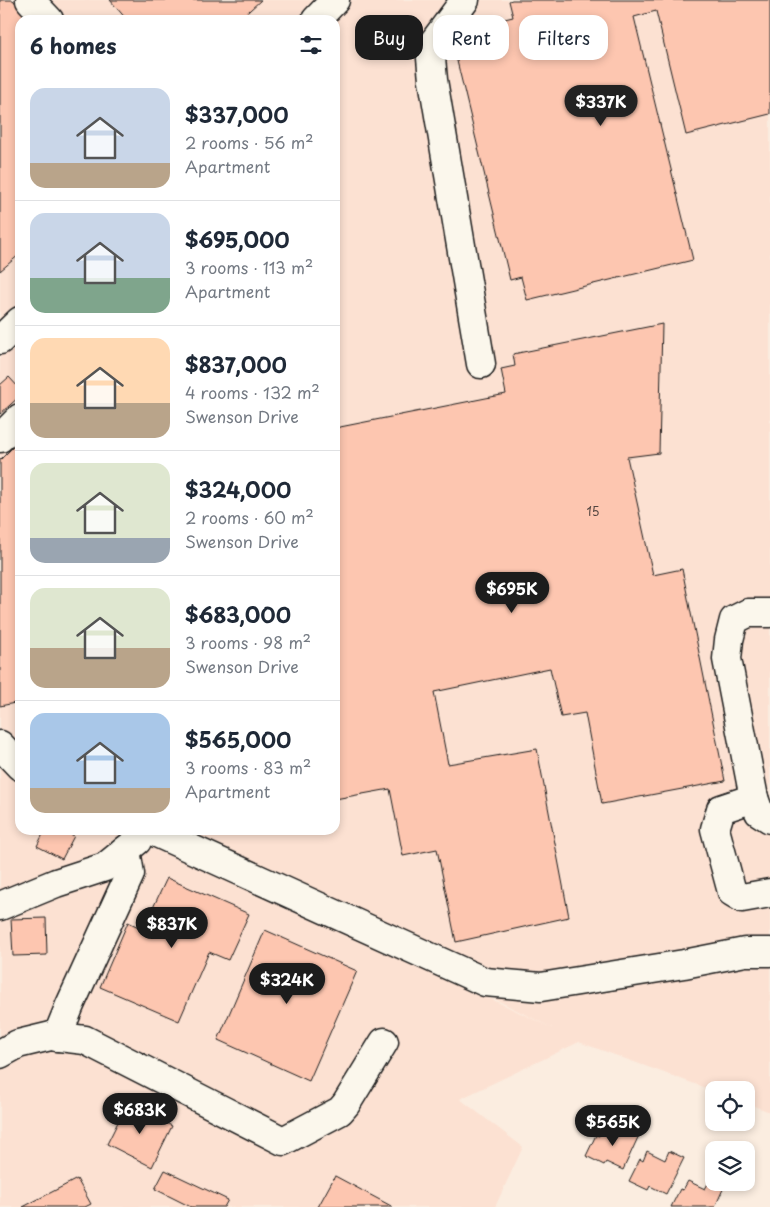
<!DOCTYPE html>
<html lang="en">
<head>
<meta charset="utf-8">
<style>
  :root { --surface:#fff; --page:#f2f2f3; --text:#1f2937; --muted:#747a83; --line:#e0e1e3; --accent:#1c1c1c }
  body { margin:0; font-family:"Playpen Sans",sans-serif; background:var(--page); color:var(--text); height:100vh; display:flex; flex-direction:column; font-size:19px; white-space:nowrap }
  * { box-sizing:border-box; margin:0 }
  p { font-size:16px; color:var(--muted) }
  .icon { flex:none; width:28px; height:28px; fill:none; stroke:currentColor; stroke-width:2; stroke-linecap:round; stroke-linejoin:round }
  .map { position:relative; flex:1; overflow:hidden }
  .side { position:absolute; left:15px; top:15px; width:325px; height:820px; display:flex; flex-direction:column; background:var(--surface); border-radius:15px; box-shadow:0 2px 8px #0003 }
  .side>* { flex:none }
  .top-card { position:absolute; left:355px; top:15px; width:340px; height:45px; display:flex; gap:10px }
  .buttons { position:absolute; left:705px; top:1081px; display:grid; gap:10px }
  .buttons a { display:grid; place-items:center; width:50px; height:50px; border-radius:10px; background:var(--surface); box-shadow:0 2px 8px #0003; font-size:25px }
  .price { position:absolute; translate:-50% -42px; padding:0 11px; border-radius:18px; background:var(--accent); color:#fff; font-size:16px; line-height:32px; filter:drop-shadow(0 1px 2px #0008) }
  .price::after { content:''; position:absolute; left:50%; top:30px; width:15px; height:11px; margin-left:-8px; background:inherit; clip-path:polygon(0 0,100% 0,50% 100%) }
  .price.selected { background:#222; color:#fff }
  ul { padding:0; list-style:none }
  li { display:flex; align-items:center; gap:15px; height:125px; padding:0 15px }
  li+li { border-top:1px solid var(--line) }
  li span { display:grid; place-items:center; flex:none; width:140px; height:100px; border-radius:15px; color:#555 }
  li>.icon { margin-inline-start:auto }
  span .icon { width:60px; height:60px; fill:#fffc; stroke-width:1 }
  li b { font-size:21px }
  h2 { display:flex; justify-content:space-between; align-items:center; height:60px; padding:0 15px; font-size:21px }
  .tag { padding:0 18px; border-radius:15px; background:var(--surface); box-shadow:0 2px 8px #0003; font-size:18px; line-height:45px }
  .tag.selected { background:var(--accent); color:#fff }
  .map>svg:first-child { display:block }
  .built { fill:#fce1d2; fill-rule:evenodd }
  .building { fill:#fdc6b0; stroke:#1c1c1c }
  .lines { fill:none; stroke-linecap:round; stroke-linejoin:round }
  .minor-casing { stroke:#1c1c1c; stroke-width:31 }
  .minor { stroke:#fbf7ec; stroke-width:28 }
  .labels { text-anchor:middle; stroke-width:4; stroke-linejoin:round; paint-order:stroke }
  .number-label { font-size:12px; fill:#544641 }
</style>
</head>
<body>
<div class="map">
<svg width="770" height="1207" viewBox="0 0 770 1207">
  <rect width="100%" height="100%" fill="#fbede0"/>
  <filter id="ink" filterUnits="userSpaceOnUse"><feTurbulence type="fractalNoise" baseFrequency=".02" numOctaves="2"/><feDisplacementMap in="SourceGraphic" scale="10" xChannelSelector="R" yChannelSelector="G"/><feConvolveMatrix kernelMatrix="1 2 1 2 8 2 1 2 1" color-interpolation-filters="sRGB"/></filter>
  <g filter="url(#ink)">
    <!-- built -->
    <path class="built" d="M0,0H770V1112L746,1103V1090L714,1091L579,1042L460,1099L523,1147L495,1207H0ZM20,20H335V830H161L552,1028L136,830H20Z"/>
    <!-- building -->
    <g class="building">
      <path d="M0,0H13L30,20H20V254L0,271Z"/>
      <path d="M110,0H261L239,20H127Z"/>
      <path d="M512,0H770V114L686,135L656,11L634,17L693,260L527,300L521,277L510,280L450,32L513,17L509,1Z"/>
      <path d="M662,324L659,453L627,457L653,575L682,569L725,781L602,804L585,713L561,717L550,668L434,692L448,764L537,749L569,917L456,942L437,849L403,856L390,789L335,799V428L506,394L501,369L515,366L513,354Z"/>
      <path d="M9,377L20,389V396L0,414V385Z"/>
      <path d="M20,440V702L0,706V460Z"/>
      <path d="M45,830H62L74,836L62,859L37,846Z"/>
      <path d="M167,878L249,914L228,960L209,952L179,1021L100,987L128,922L143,929Z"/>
      <path d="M46,918L47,955L13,956L11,919Z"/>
      <path d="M265,930L357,971L309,1081L218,1040Z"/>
      <path d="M127,1104L172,1126L152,1167L107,1144Z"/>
      <path d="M626,1126L640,1133L623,1170L606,1162L604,1165L586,1156L596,1135L599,1136L604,1127L621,1135Z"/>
      <path d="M647,1151L665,1160L669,1151L684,1158L666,1194L650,1186L648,1190L629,1181L640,1159L643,1161Z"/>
      <path d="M165,1170L228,1200L224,1207H191L155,1189Z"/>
      <path d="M335,1176L393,1207H318Z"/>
      <path d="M77,1179L91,1204L85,1207H23Z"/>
      <path d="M710,1180L724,1187L715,1207H671L680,1189L683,1190L688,1181L705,1189Z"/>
    </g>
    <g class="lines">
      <!-- minor casing -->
      <g class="minor-casing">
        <g id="minor">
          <path d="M30,0L49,20"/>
          <path d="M465,0L430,47L433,80L481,364"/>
          <path d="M316,20L335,0"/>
          <path d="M0,340L20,321"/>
          <path d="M0,438L20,418"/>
          <path d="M770,613H748L734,620L729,640L727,659L754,798L759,812L770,819"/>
          <path d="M0,745L20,766"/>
          <path d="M754,798L721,809L715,829L732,892L742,898L770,893"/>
          <path d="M150,830L485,982L541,987L684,964L745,952H770"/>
          <path d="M0,906L56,883L105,867L137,841"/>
          <path d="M57,1037L70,1005L130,874L126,850"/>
          <path d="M0,1054L18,1044L51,1036L85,1040L283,1141L340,1111L346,1104L384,1042"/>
        </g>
      </g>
      <!-- minor -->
      <use href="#minor" class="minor"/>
    </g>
  </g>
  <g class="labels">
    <!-- number labels -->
    <g class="number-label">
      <text x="593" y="516">15</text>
    </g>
  </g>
</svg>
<div class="buttons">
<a><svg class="icon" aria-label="locate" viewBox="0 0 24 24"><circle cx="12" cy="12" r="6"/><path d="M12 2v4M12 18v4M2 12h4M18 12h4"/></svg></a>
<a><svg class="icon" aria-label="layers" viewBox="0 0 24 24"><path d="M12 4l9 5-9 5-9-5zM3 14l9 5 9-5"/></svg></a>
</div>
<b class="price selected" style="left:601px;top:127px">$337K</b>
<b class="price" style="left:512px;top:614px">$695K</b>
<b class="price" style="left:172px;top:949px">$837K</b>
<b class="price" style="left:287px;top:1005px">$324K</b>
<b class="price" style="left:140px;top:1135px">$683K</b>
<b class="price" style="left:613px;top:1147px">$565K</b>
<div class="top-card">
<a class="tag selected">Buy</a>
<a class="tag">Rent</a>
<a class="tag">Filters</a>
</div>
<section class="side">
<h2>6 homes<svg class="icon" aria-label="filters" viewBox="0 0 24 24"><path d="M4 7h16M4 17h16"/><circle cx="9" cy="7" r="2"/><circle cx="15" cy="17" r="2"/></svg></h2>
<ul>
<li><span style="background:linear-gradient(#c9d6e8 75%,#b9a48a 0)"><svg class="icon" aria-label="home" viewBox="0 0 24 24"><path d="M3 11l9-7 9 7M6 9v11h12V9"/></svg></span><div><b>$337,000</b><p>2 rooms · 56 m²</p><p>Apartment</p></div></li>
<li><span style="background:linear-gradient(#c9d6e8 65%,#7fa58c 0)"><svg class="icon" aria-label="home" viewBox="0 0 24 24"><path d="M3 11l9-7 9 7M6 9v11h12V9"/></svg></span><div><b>$695,000</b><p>3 rooms · 113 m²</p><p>Apartment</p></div></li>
<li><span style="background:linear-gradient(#ffd9b3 65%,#b9a48a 0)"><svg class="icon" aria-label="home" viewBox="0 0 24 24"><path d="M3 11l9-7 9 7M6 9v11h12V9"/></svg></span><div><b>$837,000</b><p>4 rooms · 132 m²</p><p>Swenson Drive</p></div></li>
<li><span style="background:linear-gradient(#dfe7d0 75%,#9aa5b1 0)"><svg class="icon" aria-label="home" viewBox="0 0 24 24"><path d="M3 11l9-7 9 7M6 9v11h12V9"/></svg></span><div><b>$324,000</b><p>2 rooms · 60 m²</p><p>Swenson Drive</p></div></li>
<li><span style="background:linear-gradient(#dfe7d0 60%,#b9a48a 0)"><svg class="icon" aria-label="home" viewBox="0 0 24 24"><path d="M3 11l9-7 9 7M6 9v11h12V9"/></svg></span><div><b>$683,000</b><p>3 rooms · 98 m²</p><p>Swenson Drive</p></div></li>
<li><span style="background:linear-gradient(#a9c7e8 75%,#b9a48a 0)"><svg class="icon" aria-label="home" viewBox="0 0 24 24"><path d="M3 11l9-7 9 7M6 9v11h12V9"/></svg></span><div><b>$565,000</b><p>3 rooms · 83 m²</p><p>Apartment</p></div></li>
</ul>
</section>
</div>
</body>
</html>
